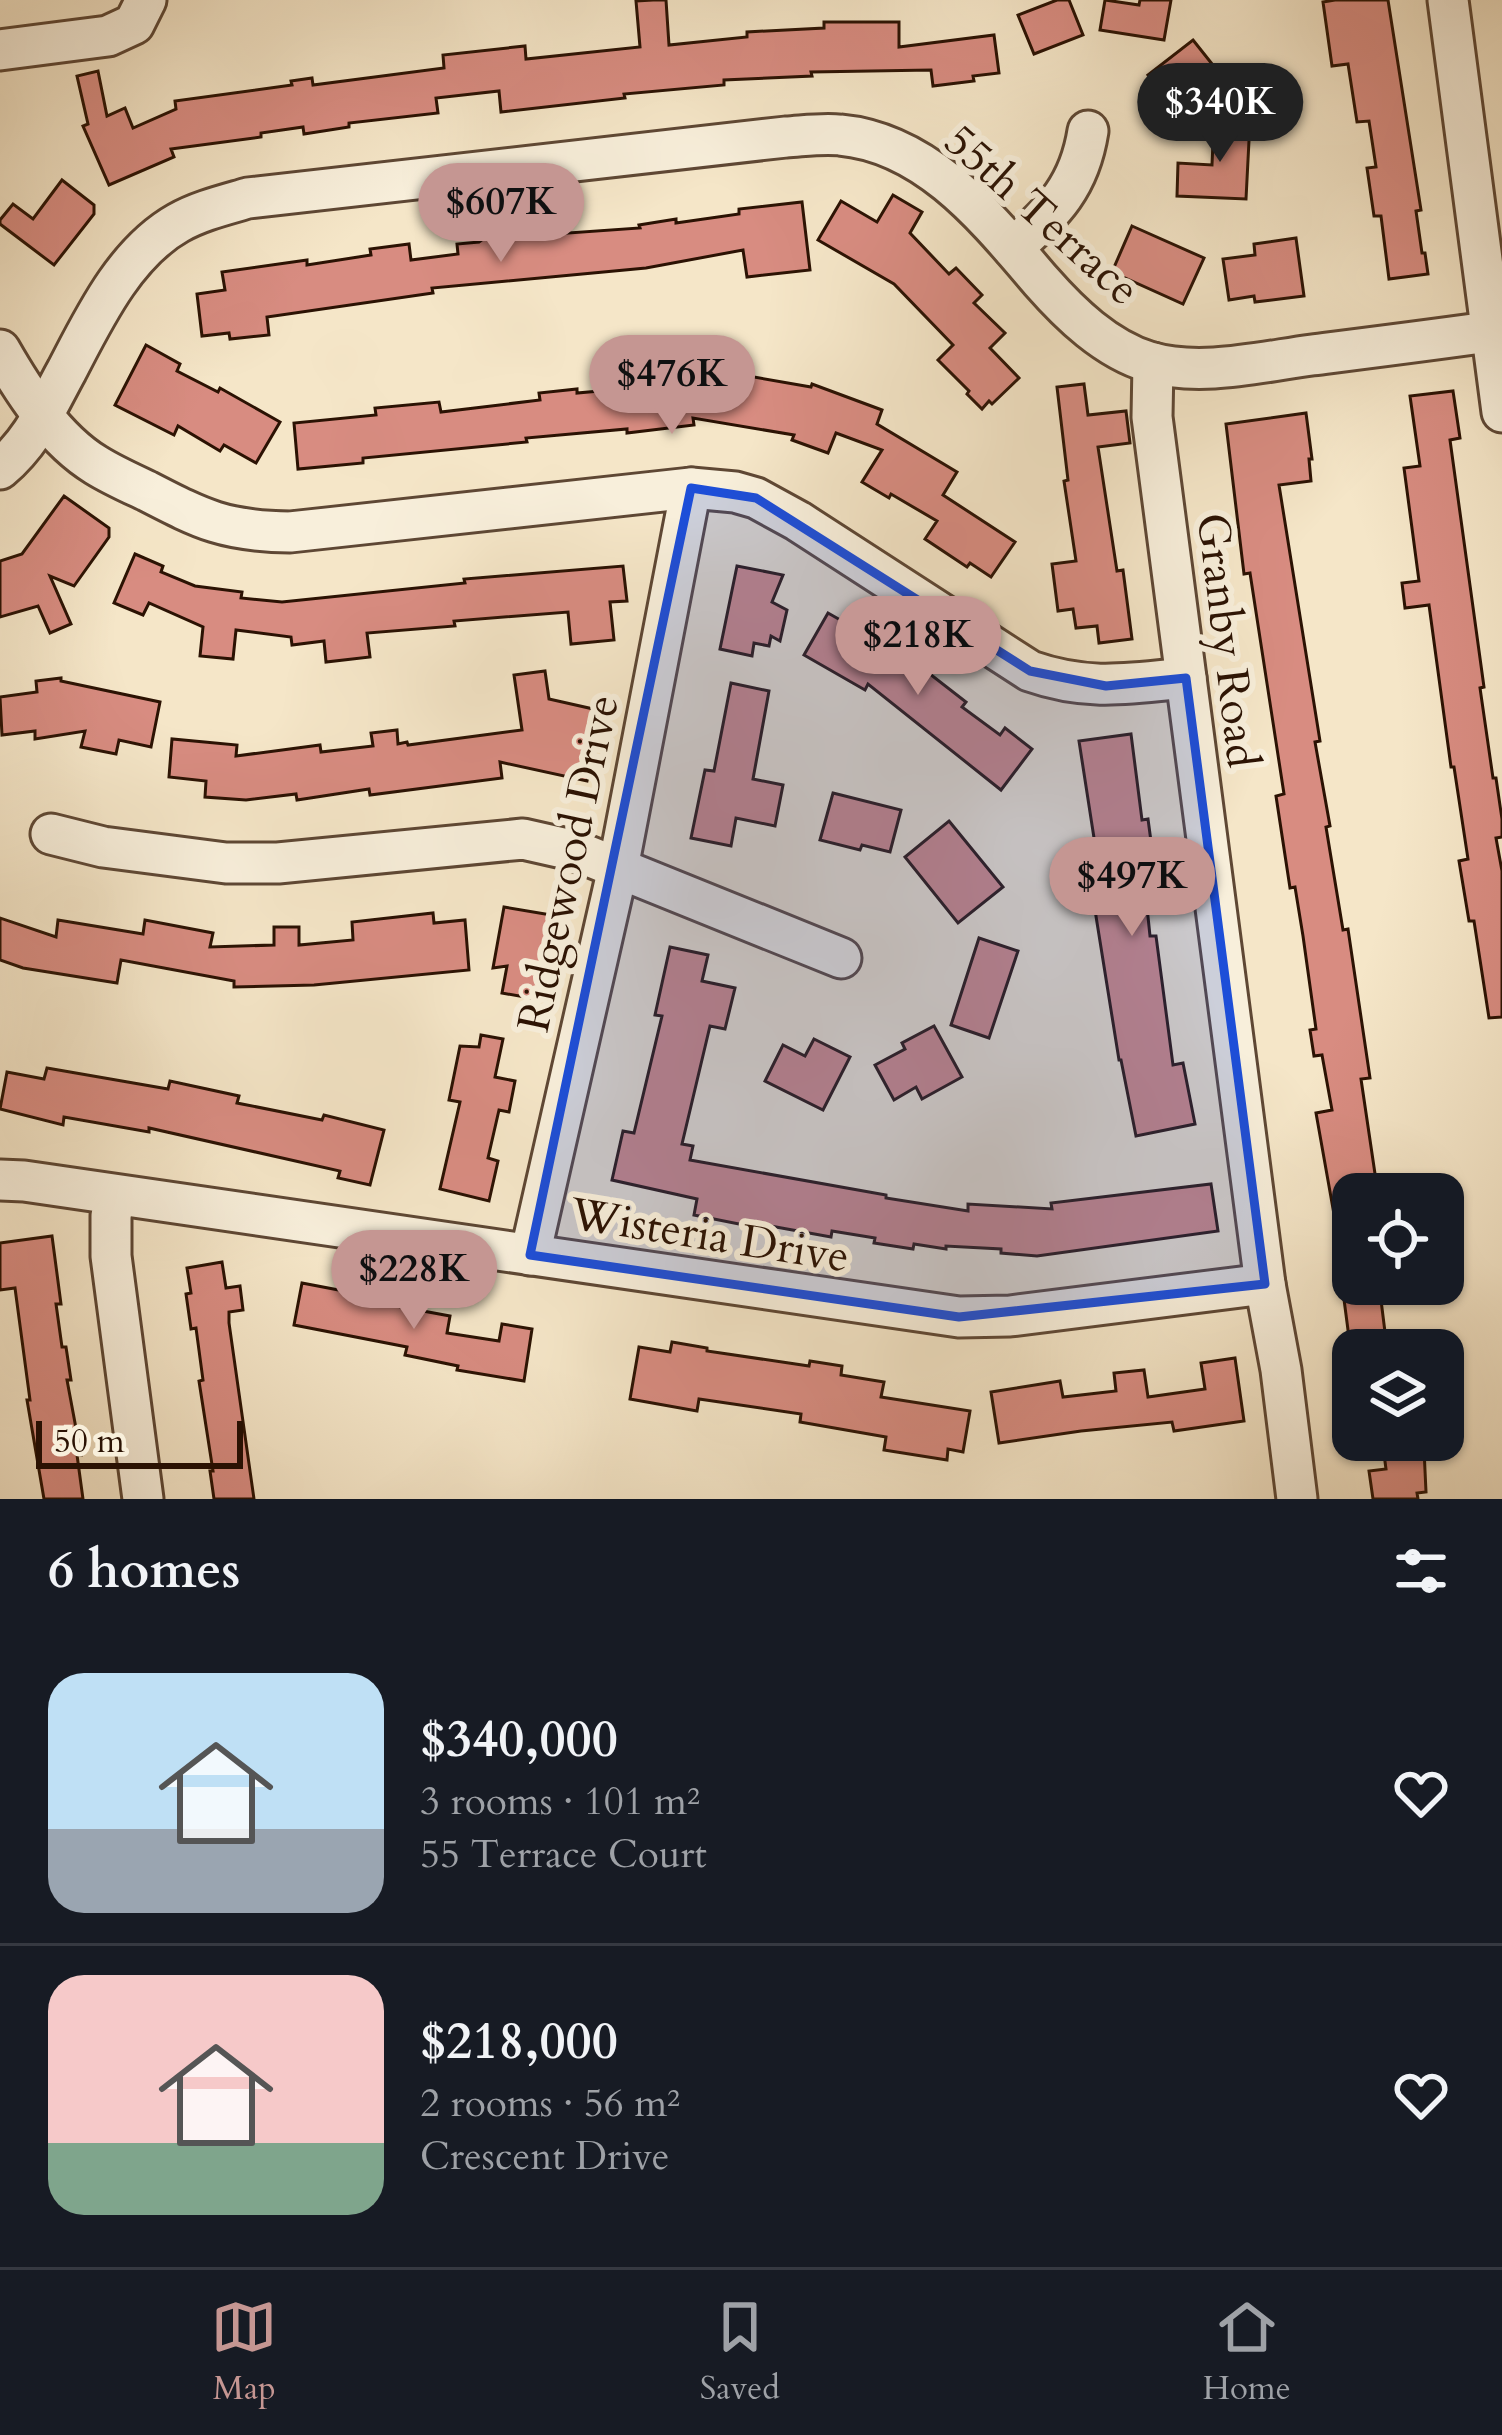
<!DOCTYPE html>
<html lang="en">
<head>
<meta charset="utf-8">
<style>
  :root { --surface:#171b24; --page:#242831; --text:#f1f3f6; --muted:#9ea1a6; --line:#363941; --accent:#c59692 }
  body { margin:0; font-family:Cardo,serif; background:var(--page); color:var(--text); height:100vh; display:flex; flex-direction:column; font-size:45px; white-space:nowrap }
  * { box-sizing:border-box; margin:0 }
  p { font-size:39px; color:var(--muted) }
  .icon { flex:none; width:66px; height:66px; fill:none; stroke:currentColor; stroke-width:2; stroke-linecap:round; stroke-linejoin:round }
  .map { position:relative; height:1499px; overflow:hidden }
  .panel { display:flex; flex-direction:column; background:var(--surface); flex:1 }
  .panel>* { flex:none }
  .fabs { position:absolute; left:1332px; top:1173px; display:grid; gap:24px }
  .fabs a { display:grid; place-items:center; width:132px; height:132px; border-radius:24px; background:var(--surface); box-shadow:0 3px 9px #0004; font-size:60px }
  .scale { position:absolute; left:36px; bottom:30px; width:207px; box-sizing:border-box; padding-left:12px; border:6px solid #2b1203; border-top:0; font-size:33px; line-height:42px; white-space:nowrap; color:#2b1203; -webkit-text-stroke:9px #f8efdb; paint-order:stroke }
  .price { position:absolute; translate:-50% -102px; padding:0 27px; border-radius:42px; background:var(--accent); color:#111; font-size:39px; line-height:78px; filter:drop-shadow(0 3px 6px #0008) }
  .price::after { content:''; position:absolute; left:50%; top:72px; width:36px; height:27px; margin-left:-18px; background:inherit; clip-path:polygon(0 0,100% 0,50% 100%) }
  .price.active { background:#222; color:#fff }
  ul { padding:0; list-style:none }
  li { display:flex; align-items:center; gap:36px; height:300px; padding:0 48px }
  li+li { border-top:3px solid var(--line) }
  li span { display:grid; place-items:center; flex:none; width:336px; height:240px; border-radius:36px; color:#555 }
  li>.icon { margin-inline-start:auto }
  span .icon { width:144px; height:144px; fill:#fffc; stroke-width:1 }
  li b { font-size:51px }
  h2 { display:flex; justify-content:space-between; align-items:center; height:144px; padding:0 48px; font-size:51px }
  .dock { display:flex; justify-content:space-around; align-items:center; height:168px; border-top:3px solid var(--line); background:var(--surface); font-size:33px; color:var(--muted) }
  .dock a { display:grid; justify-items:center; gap:6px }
  .dock .active { color:var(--accent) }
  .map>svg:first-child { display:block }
  .building { fill:#d88c81; stroke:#2b1203; stroke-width:3 }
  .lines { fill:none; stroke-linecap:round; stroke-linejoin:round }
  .minor-casing { stroke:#5e4734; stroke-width:45 }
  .minor { stroke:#f8efdb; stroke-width:39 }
  .marked { fill:#1d4ed8; fill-opacity:0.2; stroke:#1d4ed8; stroke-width:9; stroke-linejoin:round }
  .labels { text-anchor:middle; stroke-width:12; stroke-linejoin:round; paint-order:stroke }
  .street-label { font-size:45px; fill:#2b1203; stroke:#f8efdb }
</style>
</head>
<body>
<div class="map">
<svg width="1502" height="1499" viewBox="0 0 1502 1499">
  <rect width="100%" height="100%" fill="#f5e6c8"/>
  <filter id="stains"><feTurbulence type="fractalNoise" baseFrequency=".00167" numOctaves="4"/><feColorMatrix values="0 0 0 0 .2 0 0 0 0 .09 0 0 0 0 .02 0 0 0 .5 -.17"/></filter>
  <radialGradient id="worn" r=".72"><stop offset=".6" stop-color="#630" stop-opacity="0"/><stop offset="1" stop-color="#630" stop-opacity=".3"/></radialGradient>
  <!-- building -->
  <g class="building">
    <path d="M653,0H666L669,45L747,37V32L824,28V22H899V47L994,35L999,73L973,76L974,81L933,86L931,70L811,72L812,76L724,80V85L624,94L625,98L501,112L499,91L436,98L438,113L349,123V127L304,134L303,127L261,133V137L171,149L174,157L109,185L83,126L88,124L77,76L98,71L107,116L125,108L133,128L176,109L175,101L292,85L291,81L312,78L313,85L444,68L443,55L525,46L526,59L640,47L636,1Z"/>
    <path d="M1057,0H1069L1083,35L1034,54L1018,15Z"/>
    <path d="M1105,0L1139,5L1140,0H1171L1164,40L1100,30Z"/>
    <path d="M1335,0H1388L1421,210L1416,211L1422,253H1425L1428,274L1389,279L1381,216H1374L1367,168L1376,167L1369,121L1357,122L1348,64L1332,66L1323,2Z"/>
    <path d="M1193,40L1224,79L1199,98L1184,79L1164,94L1148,75Z"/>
    <path d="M1214,119L1250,121L1246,199L1177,196L1178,163L1212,165Z"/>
    <path d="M62,180L94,205V214L54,265L0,224V220L13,204L33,219Z"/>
    <path d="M893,195L922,212L910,233L949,274L956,268L982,295L974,303L1005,333L990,348L1019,378L992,404L989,401L982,409L967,394L969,391L938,360L953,345L894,284L818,240L841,201L877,222Z"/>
    <path d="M802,202L810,270L747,277L743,250L646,268L432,288L433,293L267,317L269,335L230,339L229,333L202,336L197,294L225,290L222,272L307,260V265L371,255L370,249L409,244L411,260L458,254L457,244L479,242L483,239L640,228L639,225L676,219V223L739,214V209Z"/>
    <path d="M1132,226L1204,258L1183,304L1112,272Z"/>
    <path d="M1296,238L1304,296L1255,302L1254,296L1229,300L1223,259L1255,255L1254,244Z"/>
    <path d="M146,345L180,364L177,371L218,392L220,388L280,422L256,463L224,445L220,451L178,426L174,435L115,405Z"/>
    <path d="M662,364L665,391L712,386L714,370L811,387L812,384L882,410L877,424L957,472L943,495L1015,542L991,577L970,563L967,567L925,539L937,521L891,494L889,498L862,482L882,450L836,433L828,453L792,440L794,435L693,418L694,425L627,433V429L526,438L527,442L363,458V463L298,469L294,423L376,415L375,408L439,402L441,412L540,400L539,393L577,389V393L622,389L620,369Z"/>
    <path d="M1084,384L1088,415L1126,411L1130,443L1098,447L1117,571L1123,570L1132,639L1099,643L1097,626L1076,628L1073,609L1058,611L1052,564L1076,561L1064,481L1068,480L1057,387Z"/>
    <path d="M1453,391L1460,438L1450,440L1484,687L1480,688L1493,778H1496L1502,819V837L1496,838L1502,871V1017L1489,1018L1474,921H1469L1459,861L1468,859L1454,767H1451L1429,605L1405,608L1402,583L1419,581L1404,468L1420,466L1410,396Z"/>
    <path d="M1306,413L1312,459H1309L1311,481L1279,485L1320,741L1315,742L1330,826L1326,827L1343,930L1348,929L1370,1078L1361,1079L1378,1194H1353V1247L1340,1248L1316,1113L1332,1110L1322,1055L1314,1056L1310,1030L1316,1029L1303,936L1295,887L1290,888L1276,796L1284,794L1250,573L1244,574L1226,424Z"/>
    <path d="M64,496L109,528V537L74,586L50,576L71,624L50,633L38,606L0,617V561L22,554Z"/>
    <path d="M135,554L163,566L161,572L195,586L242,592L241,598L282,602L465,583L464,579L623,566L627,601L610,602L614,640L571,644L568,612L454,621L455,626L367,633L370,657L326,662L324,641L292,645L291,637L236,630L233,659L200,656L203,627L149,603L143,615L114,603Z"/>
    <path d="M737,566L783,575L772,602L787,610L780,641L771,636L769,646L754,643L752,656L720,649Z"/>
    <path d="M828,613L902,655L903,653L966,702L962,707L1000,735L1005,728L1032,749L1001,790L868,684L865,690L804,655Z"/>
    <path d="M545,671L549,699L602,711L587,781L500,762L502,778L370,795L369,789L297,800L296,794L246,800L205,797L206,781L169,777L172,739L237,745L236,756L320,745L321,752L373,746L371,733L397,730L398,744L407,742L408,745L522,730L514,675Z"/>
    <path d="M61,678V681L160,702L151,747L119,740L116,754L81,747L85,731L35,739V731L2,735L0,697L37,692L36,681Z"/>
    <path d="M731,683L769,691L753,779L783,785L775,826L736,818L731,846L691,838L705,770L714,771Z"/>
    <path d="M1131,734L1142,820L1148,819L1157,886L1145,888L1150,936H1156L1173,1065L1183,1063L1195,1124L1136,1136L1121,1060H1119L1095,910L1105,909L1079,741Z"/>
    <path d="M833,793L901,810L890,852L862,845L860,850L820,840Z"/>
    <path d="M949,821L1003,887L958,923L905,857Z"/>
    <path d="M504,907L557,916L549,960L553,961L548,987H544L542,1000L502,993L507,966L493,968Z"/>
    <path d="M433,913L434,923L465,920L469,970L314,985L234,987V981L121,960L117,983L23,968L0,960V918L56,937L58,920L143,934L145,920L213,933L210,947L274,945V927H299V945L353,940L352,922Z"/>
    <path d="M979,938L1018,951L989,1038L951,1025Z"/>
    <path d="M670,947L708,955L702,981L735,988L725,1029L710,1026L682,1144L693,1146L690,1160L886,1195V1198L968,1211V1204L1052,1209L1051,1203L1211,1184L1218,1231L1037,1256L1001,1253V1249L946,1246V1249L914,1244L913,1249L874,1243L875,1238L832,1231L831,1237L765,1225L764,1229L694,1215L697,1199L612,1180L623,1131L634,1133L662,1016L655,1015Z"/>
    <path d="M934,1026L962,1077L922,1099L916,1087L894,1100L875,1065L905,1049L902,1043Z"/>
    <path d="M481,1035L503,1039L495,1077L515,1081L509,1112L499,1110L488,1158L498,1161L489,1201L440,1189L460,1102L449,1100L460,1046L479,1047Z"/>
    <path d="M814,1039L850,1057L823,1110L765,1081L783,1045L805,1056Z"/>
    <path d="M47,1068L168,1089L170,1081L239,1096L237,1103L322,1120L324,1115L384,1130L370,1185L338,1178L340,1171L149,1128V1132L64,1117L63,1125L0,1109L7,1072L44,1079Z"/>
    <path d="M52,1236L61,1304H56L62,1347H66L71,1380H67L81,1455H77L83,1499H44L27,1400H30L15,1288L0,1290V1243Z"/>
    <path d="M222,1262L226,1288L240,1286L243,1310L229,1312V1323L254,1499H214L210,1471H213L199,1381L203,1380L196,1328L191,1329L186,1294L191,1293L187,1268Z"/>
    <path d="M302,1283L370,1296L369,1301L450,1316L447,1333L499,1341L502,1324L532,1329L524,1381L457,1370L458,1366L405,1355L407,1347L294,1325Z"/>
    <path d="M1342,1284H1379L1387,1348L1353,1350L1351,1353Z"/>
    <path d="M672,1342L707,1348V1351L809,1366L810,1361L842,1366L841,1375L884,1382L881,1397L970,1411L963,1452L948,1449L947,1460L884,1450L886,1437L800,1422L801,1414L699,1399L697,1411L630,1399L639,1347L670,1352Z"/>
    <path d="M1235,1358L1244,1421L1174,1431L1172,1422L1081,1431L999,1443L991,1392L1060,1381L1063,1397L1116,1391L1114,1373L1144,1370L1148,1397L1205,1389L1201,1363Z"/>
    <path d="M1424,1449L1426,1492L1417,1493L1418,1499H1373L1369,1471L1386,1469L1384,1454Z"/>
  </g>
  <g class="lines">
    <!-- minor casing -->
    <g class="minor-casing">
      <g id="minor">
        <path d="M1448,0L1502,412"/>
        <path d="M0,50L108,36L134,24L146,0"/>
        <path d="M1013,248C1053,211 1079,188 1088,131"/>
        <path d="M0,350C24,392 55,440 96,465C112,475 130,483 147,491C203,520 225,531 290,532L691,488L735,492L756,498L798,521L1030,671C1087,691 1127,684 1186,678"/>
        <path d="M1153,363L1152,417L1265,1284L1281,1370L1297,1499"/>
        <path d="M0,469C34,440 46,408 67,370C94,318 125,253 178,223C199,211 224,205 248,198L786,137C803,136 823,133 840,135C928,143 987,218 1041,281C1070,314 1106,349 1149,362C1200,377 1260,362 1312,355C1375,347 1439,339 1502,330"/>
        <path d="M51,834L103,847L226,863H278L523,839L576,851L841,958"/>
        <path d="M0,1180L24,1181L959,1317L1010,1316L1265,1284"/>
        <path d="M115,1195L111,1216V1256L143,1499"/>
        <path d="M530,1255L618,868L691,488"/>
      </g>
    </g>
    <!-- minor -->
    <use href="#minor" class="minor"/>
  </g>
  <!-- marked area -->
  <path class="marked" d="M691,488L756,498L1030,671L1106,686L1186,678L1265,1284L959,1317L530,1255Z"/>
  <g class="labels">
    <!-- street labels -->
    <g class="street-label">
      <text transform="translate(1043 214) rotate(42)" y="16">55th Terrace</text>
      <text transform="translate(1229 640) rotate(83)" y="16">Granby Road</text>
      <text transform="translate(567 863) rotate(-78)" y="16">Ridgewood Drive</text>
      <text transform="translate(710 1234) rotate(9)" y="16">Wisteria Drive</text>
    </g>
  </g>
  <rect width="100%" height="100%" filter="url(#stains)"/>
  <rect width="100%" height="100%" fill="url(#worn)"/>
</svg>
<div class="fabs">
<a><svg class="icon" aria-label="locate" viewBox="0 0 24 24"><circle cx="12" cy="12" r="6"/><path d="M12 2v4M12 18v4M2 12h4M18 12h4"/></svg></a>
<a><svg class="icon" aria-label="layers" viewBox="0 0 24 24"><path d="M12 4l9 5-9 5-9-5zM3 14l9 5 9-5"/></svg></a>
</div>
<div class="scale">50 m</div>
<b class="price active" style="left:1220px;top:165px">$340K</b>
<b class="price" style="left:501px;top:265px">$607K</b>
<b class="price" style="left:672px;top:437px">$476K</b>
<b class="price" style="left:918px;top:698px">$218K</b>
<b class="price" style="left:1132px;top:939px">$497K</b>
<b class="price" style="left:414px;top:1332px">$228K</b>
</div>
<section class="panel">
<h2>6 homes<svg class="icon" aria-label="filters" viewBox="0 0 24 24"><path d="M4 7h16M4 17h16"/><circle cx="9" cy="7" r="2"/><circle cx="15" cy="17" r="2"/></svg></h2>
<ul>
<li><span style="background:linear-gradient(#bfe0f5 65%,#9aa5b1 0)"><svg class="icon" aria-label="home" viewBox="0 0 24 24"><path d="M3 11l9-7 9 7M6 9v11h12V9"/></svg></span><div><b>$340,000</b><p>3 rooms · 101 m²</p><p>55 Terrace Court</p></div><svg class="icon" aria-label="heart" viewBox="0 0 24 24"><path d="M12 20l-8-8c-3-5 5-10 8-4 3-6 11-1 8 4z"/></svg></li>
<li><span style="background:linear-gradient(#f6c9c9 70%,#7fa58c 0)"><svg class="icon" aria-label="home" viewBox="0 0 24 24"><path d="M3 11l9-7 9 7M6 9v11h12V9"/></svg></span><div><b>$218,000</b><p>2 rooms · 56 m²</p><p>Crescent Drive</p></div><svg class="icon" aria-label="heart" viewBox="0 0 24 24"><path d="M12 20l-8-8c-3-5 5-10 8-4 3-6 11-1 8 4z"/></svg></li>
</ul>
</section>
<nav class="dock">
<a class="active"><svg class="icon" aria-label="map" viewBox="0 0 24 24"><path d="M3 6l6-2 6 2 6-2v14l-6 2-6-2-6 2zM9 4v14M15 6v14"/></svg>Map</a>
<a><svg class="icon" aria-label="saved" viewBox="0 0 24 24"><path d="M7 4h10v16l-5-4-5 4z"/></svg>Saved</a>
<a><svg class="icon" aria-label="home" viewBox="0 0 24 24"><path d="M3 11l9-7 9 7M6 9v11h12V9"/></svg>Home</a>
</nav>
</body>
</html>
